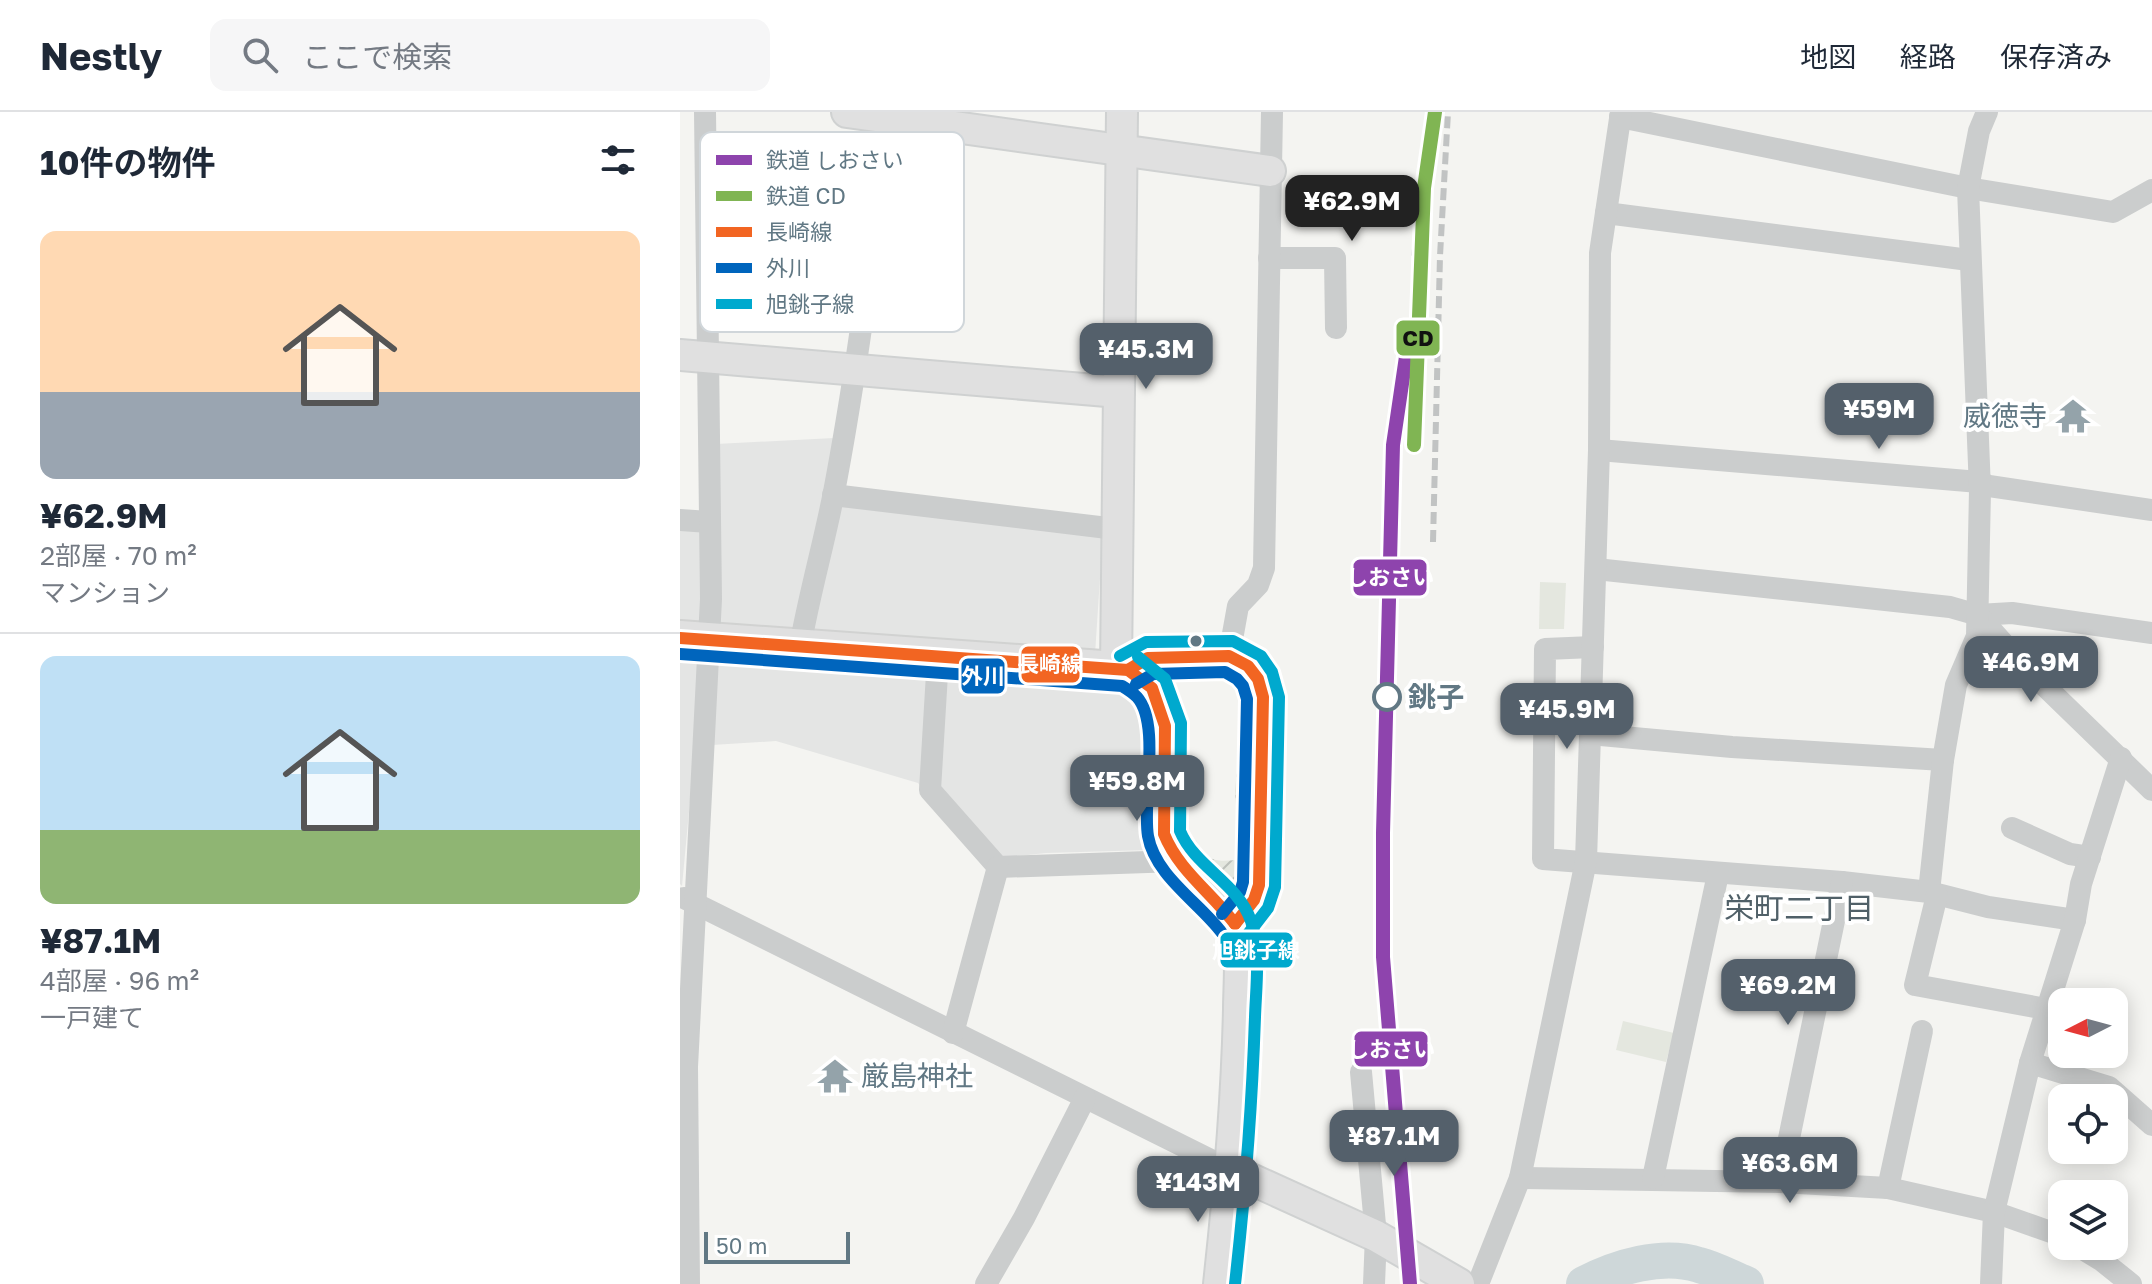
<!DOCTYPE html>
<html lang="ja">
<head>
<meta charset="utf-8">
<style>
  :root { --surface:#fff; --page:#f6f6f7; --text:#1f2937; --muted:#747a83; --line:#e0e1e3; --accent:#54606b }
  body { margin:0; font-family:"Golos Text","Noto Sans JP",sans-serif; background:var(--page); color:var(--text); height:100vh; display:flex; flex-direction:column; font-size:30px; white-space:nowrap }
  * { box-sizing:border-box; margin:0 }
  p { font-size:26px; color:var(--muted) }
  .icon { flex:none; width:44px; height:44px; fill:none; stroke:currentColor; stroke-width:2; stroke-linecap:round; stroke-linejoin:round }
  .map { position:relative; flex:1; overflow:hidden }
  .details { display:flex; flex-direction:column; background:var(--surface); width:680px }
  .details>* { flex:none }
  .needle { width:52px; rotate:264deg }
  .controls { position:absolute; left:1368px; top:876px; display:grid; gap:16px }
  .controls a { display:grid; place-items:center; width:80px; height:80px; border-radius:16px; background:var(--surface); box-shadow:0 4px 20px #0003; font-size:40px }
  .scale { position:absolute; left:24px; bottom:20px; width:146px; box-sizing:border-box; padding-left:8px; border:4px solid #617884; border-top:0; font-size:22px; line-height:28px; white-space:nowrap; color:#617884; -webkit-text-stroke:6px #fff; paint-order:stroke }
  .price { position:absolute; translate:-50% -68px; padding:0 18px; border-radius:16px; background:var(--accent); color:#fff; font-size:26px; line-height:52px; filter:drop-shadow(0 2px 4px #0008) }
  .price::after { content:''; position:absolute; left:50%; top:48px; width:24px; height:18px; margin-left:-12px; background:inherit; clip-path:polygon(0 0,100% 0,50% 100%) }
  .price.on { background:#222; color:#fff }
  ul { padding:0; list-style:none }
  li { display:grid; align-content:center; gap:16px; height:424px; padding:0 40px }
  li+li { border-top:2px solid var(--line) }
  li span { display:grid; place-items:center; height:248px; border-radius:16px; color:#555 }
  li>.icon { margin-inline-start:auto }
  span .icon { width:144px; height:144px; fill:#fffc; stroke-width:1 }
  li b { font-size:34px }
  h2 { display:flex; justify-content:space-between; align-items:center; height:96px; padding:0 40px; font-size:34px }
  header { display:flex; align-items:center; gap:48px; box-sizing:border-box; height:112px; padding:0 40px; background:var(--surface); border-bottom:2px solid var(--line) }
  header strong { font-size:38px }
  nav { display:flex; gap:44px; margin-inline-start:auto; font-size:28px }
  .search { width:560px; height:72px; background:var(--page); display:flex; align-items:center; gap:20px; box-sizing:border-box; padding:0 28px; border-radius:16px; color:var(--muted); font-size:30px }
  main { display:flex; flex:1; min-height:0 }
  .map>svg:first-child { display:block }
  .built { fill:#e4e5e4 }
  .park { fill:#e4e7df }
  .garden { fill:url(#garden-furrows) }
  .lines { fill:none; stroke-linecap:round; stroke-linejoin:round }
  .river { stroke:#ced7d9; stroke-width:36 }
  .secondary-casing { stroke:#cfd1d1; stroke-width:34 }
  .primary-casing { stroke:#d1d2d1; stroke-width:38 }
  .street { stroke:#cbcdcd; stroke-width:22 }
  .secondary { stroke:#e0e0e0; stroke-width:30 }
  .primary { stroke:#e0e0e0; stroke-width:34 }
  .rail { stroke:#c1c3c3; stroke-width:6; stroke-dasharray:12 6; stroke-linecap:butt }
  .bus-1-casing { stroke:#fff; stroke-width:18 }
  .bus-2-casing { stroke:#fff; stroke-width:18 }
  .bus-3-casing { stroke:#fff; stroke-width:18 }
  .bus-1 { stroke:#f26522; stroke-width:12 }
  .bus-2 { stroke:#0065bd; stroke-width:12 }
  .bus-3 { stroke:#00a9ce; stroke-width:12 }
  .rail-1-casing { stroke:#fff; stroke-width:20 }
  .rail-2-casing { stroke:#fff; stroke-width:20 }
  .rail-1 { stroke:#8e44ad; stroke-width:14 }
  .rail-2 { stroke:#80b553; stroke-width:14 }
  .bus-dot { fill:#617884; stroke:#fff; stroke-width:3 }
  .stop-dot { fill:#fff; stroke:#617884; stroke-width:4 }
  .labels { text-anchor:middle; stroke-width:8; stroke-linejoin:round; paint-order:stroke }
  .poi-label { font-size:28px; fill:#617884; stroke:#fff; text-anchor:end }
  .stop-label { font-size:28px; font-weight:bold; fill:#617884; stroke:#fff; text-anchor:start }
  .neighbourhood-label { font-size:30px; fill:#506068; stroke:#fff }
  .key { fill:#fff; stroke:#d0d6da; stroke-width:2 }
  .key-label { font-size:22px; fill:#617884 }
  .line-badge { stroke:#fff; stroke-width:3 }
  .badge-label { font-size:22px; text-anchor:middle; font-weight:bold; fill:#fff }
  .pale-badge-label { font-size:22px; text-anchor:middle; font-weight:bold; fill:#111 }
</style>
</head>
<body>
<header>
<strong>Nestly</strong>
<div class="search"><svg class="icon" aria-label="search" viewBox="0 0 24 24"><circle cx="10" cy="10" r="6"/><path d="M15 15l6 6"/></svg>ここで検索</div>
<nav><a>地図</a><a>経路</a><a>保存済み</a></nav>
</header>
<main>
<section class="details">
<h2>10件の物件<svg class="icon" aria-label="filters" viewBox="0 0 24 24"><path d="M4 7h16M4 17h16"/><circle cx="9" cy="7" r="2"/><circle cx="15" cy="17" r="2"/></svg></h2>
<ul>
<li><span style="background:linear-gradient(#ffd9b3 65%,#9aa5b1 0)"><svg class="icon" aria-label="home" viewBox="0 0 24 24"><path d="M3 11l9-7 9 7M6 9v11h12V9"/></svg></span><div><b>¥62.9M</b><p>2部屋 · 70 m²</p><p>マンション</p></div></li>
<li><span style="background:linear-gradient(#bfe0f5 70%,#8fb573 0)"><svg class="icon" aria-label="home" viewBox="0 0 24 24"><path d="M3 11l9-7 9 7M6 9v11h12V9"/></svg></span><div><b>¥87.1M</b><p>4部屋 · 96 m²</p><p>一戸建て</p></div></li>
</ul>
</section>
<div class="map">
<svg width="1472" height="1172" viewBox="0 0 1472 1172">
  <defs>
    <pattern id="garden-furrows" width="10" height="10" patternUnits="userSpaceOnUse" patternTransform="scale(2)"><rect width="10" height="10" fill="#e4e7df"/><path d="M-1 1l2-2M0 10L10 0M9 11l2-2" fill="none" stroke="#bcc0ba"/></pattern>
  </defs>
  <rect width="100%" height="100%" fill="#f4f4f1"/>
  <!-- built -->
  <path class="built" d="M154,326L144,389L423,420L413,573L435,577L452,583L462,599L466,614L469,738L366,741L301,748L238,671L96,629L32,633L14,646L2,774L0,772V414L34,417L36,332Z"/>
  <!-- park -->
  <g class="park">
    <path d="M860,470L886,471L884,517H859Z"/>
    <path d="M943,909L994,921L986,950L936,938Z"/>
  </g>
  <!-- garden -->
  <g class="garden">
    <path d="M565,625C576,643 568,697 567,719L563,726L558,722L555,679L560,627Z"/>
    <path d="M507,728H516C528,754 541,749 566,747L568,759L562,770L545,774C529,760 513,749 507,728Z"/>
  </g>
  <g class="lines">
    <!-- river -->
    <path class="river" d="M904,1172C937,1155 982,1141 1019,1153C1035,1157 1051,1166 1066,1172"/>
    <!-- secondary casing -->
    <g class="secondary-casing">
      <g id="secondary">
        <path d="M167,0L590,59"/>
        <path d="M442,0L436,557C467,560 479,587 485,614L484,722C496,764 542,779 555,812C563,835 559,873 559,897C557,989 549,1081 539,1172"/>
        <path d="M0,243L439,280"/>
        <path d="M551,1058L696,1124L779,1172"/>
      </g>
    </g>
    <!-- primary casing -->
    <g class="primary-casing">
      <path id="primary" d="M0,526L436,557"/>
    </g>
    <!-- street -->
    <g class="street">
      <path d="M940,5L1288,76L1433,100L1472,78"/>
      <path d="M926,101L1289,148"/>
      <path d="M589,146H655L656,216"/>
      <path d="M919,338L1299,370L1309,374L1472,398"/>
      <path d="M153,383L436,417"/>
      <path d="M0,408L29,410"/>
      <path d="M916,457L1270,495L1298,503L1332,501L1472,521"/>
      <path d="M1298,503L1340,550L1472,678"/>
      <path d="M120,535C129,483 144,432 154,380C178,254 193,127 211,0"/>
      <path d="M913,535L865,537L863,747L1162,770L1249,780L1308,795L1395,808"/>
      <path d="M549,544L558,494L578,473L584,456L592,0"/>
      <path d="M258,545L250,678L318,755"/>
      <path d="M448,558L468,546L549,544L568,554L578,567L583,585L579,773L574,788L555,812"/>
      <path d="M910,622L1052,635L1263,648"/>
      <path d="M1332,716L1390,742L1410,745"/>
      <path d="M318,755L497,749"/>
      <path d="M1249,780L1263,648L1276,573L1297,524L1300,378L1288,76L1299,19L1307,0"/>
      <path d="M1257,783L1235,873L1366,897"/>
      <path d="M4,786L551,1058"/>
      <path d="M273,921L318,755"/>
      <path d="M1350,951L1429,975L1472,1013"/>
      <path d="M681,960L696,1124L694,1172"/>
      <path d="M840,1066L1100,1070L1208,1076L1314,1100L1382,1124"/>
      <path d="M973,1066L1038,762"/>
      <path d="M1100,1070L1162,770"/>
      <path d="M1208,1076L1242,919"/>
      <path d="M1398,1134L1421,1148L1451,1172"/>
      <path d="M9,1172L7,955L31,487L25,0"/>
      <path d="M306,1172L344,1106L405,986"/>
      <path d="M798,1172L840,1066L906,749L919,338L920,141L941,0"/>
      <path d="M1311,1172L1314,1100L1350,951L1395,808L1401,772L1441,646"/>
    </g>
    <!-- secondary -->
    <use href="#secondary" class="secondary"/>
    <!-- primary -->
    <use href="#primary" class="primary"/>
    <!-- rail -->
    <g class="rail">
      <path d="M734,144L744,76"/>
      <path d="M753,430L760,144L768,0"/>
    </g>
    <!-- bus-1 casing -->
    <g class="bus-1-casing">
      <g id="bus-1">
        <path d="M0,526L448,558L472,576L485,614L484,722C499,759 532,781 555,812"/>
        <path d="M448,558L468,546L549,544L568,554L578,567L583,585L579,773L574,788L555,812"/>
      </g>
    </g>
    <!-- bus-2 casing -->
    <g class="bus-2-casing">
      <g id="bus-2">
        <path d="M0,542L442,574C447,577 453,581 457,585C481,612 462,689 468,724C475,764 520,791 542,821"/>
        <path d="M456,572L473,562L545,560L557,567L563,574L567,587L563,770L560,780L542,802"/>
      </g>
    </g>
    <!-- bus-3 casing -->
    <g class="bus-3-casing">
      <g id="bus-3">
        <path d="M440,544L466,530L553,529L581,544L592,560L599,585L595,775L588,796L568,822"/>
        <path d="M458,545L485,567L501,611L500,719C515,755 558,771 571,809C581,838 576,874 575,905C572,995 565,1083 555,1172"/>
      </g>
    </g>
    <!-- bus-1 -->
    <use href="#bus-1" class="bus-1"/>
    <!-- bus-2 -->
    <use href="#bus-2" class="bus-2"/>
    <!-- bus-3 -->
    <use href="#bus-3" class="bus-3"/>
    <!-- rail-1 casing -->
    <g class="rail-1-casing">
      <path id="rail-1" d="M728,231L713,333L703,721V845L730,1172"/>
    </g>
    <!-- rail-2 casing -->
    <g class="rail-2-casing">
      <path id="rail-2" d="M734,333L744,76L755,0"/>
    </g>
    <!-- rail-1 -->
    <use href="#rail-1" class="rail-1"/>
    <!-- rail-2 -->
    <use href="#rail-2" class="rail-2"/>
  </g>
  <!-- icons -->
  <defs>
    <g id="temple-bare" transform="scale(2.76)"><path d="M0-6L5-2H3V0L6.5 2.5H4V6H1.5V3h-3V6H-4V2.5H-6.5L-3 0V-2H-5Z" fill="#94a3aa" stroke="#fff" stroke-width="2.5" paint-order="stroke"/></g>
  </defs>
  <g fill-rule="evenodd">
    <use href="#temple-bare" x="1393" y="304"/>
    <use href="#temple-bare" x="155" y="964"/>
  </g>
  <!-- markers -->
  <circle class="bus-dot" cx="516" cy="529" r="7"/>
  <circle class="stop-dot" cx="707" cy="585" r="13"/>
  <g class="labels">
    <!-- poi labels -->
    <g class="poi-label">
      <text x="1367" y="314">威徳寺</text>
      <text x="181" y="974" text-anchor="start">厳島神社</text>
    </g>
    <!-- stop labels -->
    <g class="stop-label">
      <text x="728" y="595">銚子</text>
    </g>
    <!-- neighbourhood labels -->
    <g class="neighbourhood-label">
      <text x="1119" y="807">栄町二丁目</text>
    </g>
  </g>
  <!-- legend -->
  <rect x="20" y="20" width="264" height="200" rx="12" class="key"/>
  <rect x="36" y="43" width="36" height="10" fill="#8e44ad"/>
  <rect x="36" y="79" width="36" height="10" fill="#80b553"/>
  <rect x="36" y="115" width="36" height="10" fill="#f26522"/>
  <rect x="36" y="151" width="36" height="10" fill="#0065bd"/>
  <rect x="36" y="187" width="36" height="10" fill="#00a9ce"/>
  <g class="key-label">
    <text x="86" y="56">鉄道 しおさい</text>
    <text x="86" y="92">鉄道 CD</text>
    <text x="86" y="128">長崎線</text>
    <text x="86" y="164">外川</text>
    <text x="86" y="200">旭銚子線</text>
  </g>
  <g class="line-badge">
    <rect x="715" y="207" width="46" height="38" rx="8" fill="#80b553"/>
    <rect x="672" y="446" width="76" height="39" rx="8" fill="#8e44ad"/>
    <rect x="340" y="533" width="61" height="39" rx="8" fill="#f26522"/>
    <rect x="280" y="545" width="46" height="38" rx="8" fill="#0065bd"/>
    <rect x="539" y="819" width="75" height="38" rx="8" fill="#00a9ce"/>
    <rect x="673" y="918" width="76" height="38" rx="8" fill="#8e44ad"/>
  </g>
  <g class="badge-label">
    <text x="710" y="473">しおさい</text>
    <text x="370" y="560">長崎線</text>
    <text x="303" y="572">外川</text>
    <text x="576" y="846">旭銚子線</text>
    <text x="711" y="945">しおさい</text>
  </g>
  <g class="pale-badge-label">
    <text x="738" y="234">CD</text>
  </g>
</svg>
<div class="controls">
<a><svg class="needle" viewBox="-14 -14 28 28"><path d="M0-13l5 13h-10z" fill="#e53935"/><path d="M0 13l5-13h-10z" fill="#747a83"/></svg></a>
<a><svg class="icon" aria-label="locate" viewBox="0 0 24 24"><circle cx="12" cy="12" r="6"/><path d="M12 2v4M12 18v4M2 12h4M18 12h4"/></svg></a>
<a><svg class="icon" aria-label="layers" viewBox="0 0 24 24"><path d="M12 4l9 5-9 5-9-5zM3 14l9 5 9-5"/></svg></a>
</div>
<div class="scale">50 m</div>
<b class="price on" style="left:672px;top:131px">¥62.9M</b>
<b class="price" style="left:466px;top:279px">¥45.3M</b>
<b class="price" style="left:1199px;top:339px">¥59M</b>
<b class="price" style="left:1351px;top:592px">¥46.9M</b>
<b class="price" style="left:887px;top:639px">¥45.9M</b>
<b class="price" style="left:457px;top:711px">¥59.8M</b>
<b class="price" style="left:1108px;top:915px">¥69.2M</b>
<b class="price" style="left:714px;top:1066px">¥87.1M</b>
<b class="price" style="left:1110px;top:1093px">¥63.6M</b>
<b class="price" style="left:518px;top:1112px">¥143M</b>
</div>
</main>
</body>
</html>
